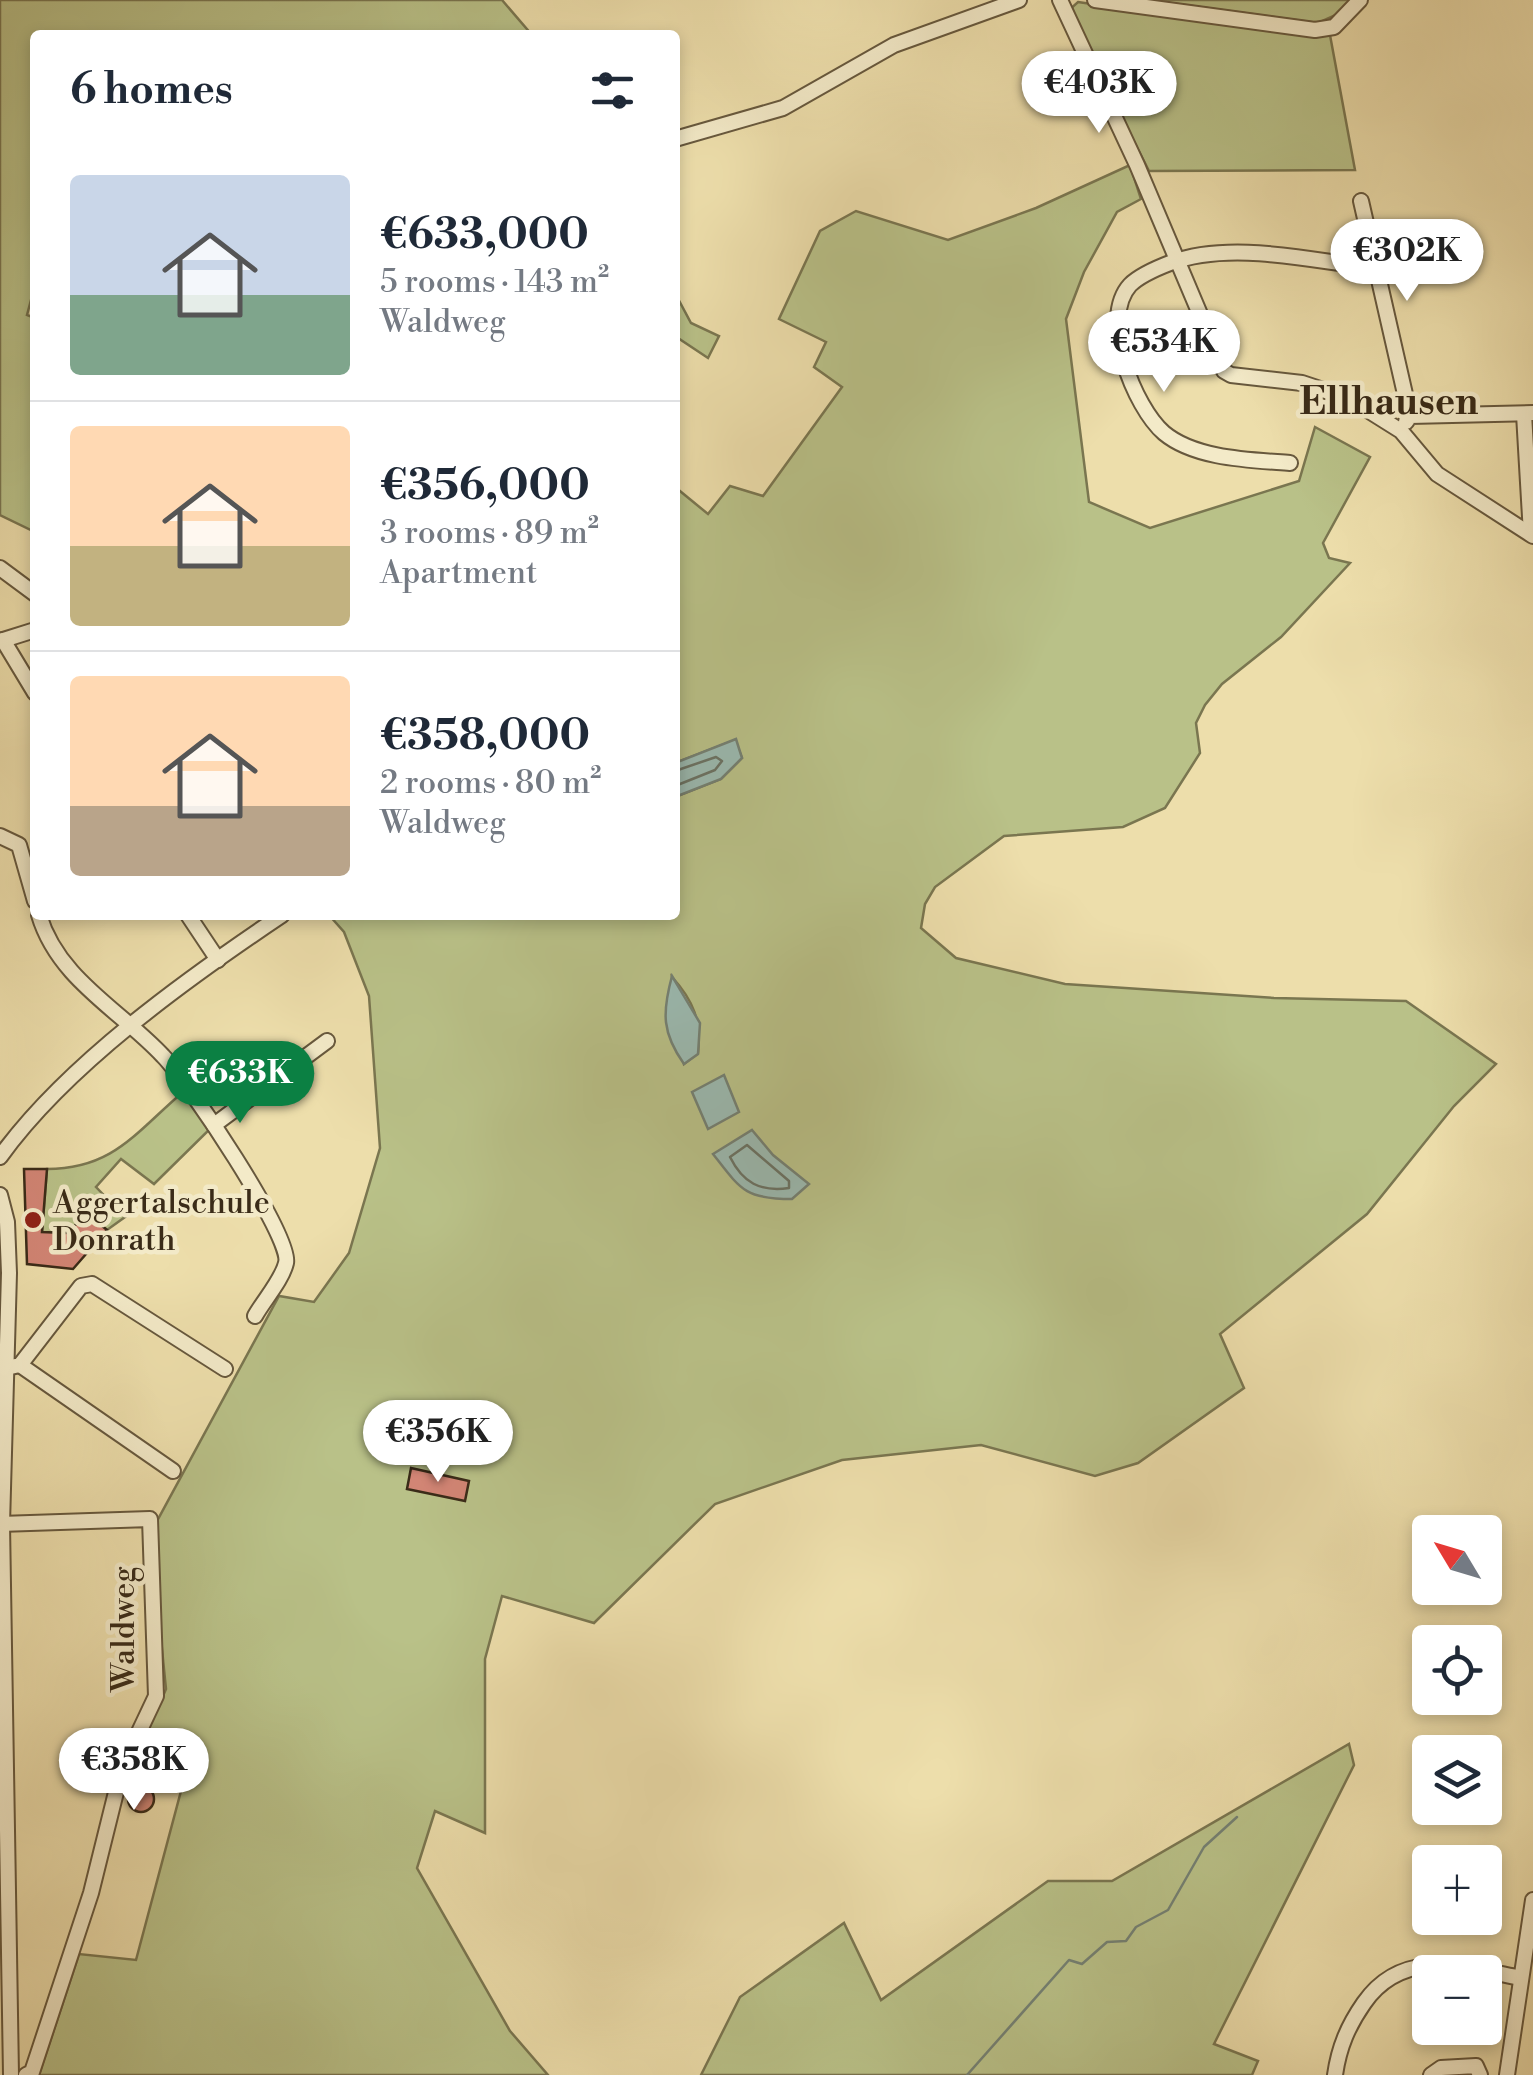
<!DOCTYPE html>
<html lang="en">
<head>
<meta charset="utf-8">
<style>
  :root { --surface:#fff; --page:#f6f6f7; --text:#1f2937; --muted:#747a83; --line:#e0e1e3; --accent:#0b8043 }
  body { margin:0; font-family:"Libre Bodoni",serif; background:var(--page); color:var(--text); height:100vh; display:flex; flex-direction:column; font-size:38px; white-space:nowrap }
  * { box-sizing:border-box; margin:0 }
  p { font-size:32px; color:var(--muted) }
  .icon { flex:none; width:55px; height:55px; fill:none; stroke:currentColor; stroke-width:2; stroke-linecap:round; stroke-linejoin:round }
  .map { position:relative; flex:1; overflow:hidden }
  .panel { position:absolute; left:30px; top:30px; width:650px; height:890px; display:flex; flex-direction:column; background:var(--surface); border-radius:10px; box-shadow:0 5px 15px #0003 }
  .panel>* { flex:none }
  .needle { width:65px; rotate:308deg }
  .buttons { position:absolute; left:1412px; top:1515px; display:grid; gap:20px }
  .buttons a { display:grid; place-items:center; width:90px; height:90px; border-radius:10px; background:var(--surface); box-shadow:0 5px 15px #0003; font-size:50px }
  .price { position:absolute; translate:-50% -85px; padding:0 22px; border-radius:35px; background:#fff; color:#222; font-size:32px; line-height:65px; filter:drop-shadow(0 2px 5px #0008) }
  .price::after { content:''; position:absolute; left:50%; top:60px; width:30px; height:22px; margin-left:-15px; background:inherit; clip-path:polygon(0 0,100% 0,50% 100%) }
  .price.on { background:var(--accent); color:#fff }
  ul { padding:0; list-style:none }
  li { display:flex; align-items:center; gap:30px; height:250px; padding:0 40px }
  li+li { border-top:2px solid var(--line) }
  li span { display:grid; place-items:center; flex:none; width:280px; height:200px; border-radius:10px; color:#555 }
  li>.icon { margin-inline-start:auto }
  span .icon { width:120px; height:120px; fill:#fffc; stroke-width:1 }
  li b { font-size:42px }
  h2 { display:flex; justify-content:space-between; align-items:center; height:120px; padding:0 40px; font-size:42px }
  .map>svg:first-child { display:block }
  .green { fill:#b9c188; stroke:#7a7650; stroke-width:2.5; fill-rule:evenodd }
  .water { fill:#9bbbb2; stroke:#748174; stroke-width:2.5 }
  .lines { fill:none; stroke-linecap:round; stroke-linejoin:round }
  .shore { stroke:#6a7365; stroke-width:2.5 }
  .stream { stroke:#748174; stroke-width:2.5 }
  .building { fill:#d28575; stroke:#3a2b18; stroke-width:2.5 }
  .minor-casing { stroke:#67583d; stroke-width:18 }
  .minor { stroke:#f3eac8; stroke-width:14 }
  .poi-dot { fill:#8f2418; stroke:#f3eac8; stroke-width:4 }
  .labels { text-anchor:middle; stroke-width:9; stroke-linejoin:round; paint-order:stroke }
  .poi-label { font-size:32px; fill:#3a2b18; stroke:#f3eac8; text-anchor:start }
  .street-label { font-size:32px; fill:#3a2b18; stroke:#f3eac8 }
  .quarter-label { font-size:38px; font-weight:bold; fill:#3a2b18; stroke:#f3eac8 }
</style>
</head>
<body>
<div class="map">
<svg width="1533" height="2075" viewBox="0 0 1533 2075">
  <rect width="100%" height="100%" fill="#eddeab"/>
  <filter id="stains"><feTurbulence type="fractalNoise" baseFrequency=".002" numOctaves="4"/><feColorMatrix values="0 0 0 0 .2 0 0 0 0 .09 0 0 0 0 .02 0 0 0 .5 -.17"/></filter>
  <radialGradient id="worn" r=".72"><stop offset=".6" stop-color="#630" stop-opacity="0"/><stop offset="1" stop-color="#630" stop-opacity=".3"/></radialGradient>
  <!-- green -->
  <g class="green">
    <path d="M0,0H502L532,35H35V285L27,315L35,318V532L0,515Z"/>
    <path d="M1148,0H1351L1338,14L1318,23Z"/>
    <path d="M1078,2L1308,36L1330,35L1355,170L1149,171L1068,11Z"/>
    <path d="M1130,165L1141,199L1117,212L1084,272L1066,319L1089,502L1150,528L1299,481L1315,427L1370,457L1323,543L1329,558L1350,563L1281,637L1222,684L1205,705L1196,723L1200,753L1165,808L1123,827L1004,836L935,887L925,904L921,928L956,958L1065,984L1274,998L1406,1001L1496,1064L1454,1106L1367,1214L1220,1334L1244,1388L1138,1463L1095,1476L981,1445L842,1460L715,1504L594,1623L502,1596L485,1659V1833L435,1811L417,1868L510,2031L548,2075H39L79,1954L136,1960L185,1776L136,1758L166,1689L152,1550L156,1523L279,1296L314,1302L349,1253L380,1148L369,996L344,932L329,915H675V797L721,779L742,758L735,740L675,763V487L708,514L730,486L763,496L842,387L814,367L826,342L779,319L820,231L856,211L948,240L1036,208ZM672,977C694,1001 701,1021 698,1053L684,1064Z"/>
    <path d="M675,293L691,323L719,336L708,358L675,336Z"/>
    <path d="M183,1092L214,1125L154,1184L121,1159L96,1187L125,1217L107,1230L88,1214L66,1233L42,1232L47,1169C113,1169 135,1133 183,1092Z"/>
    <path d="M1349,1744L1354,1765L1214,2044L1258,2061L1252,2075H701L740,1997L844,1923L881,2000L1048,1881H1112Z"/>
  </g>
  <!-- water -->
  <g class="water">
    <path d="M736,739L742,758L721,779L675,797V763Z"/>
    <path d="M672,976L700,1023L698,1054L684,1064C662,1033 662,1013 672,976Z"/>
    <path d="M724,1075L739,1112L708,1129L692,1092Z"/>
    <path d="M752,1130L773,1155L809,1184L792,1199C745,1199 741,1190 713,1154Z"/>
  </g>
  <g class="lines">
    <!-- shore -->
    <g class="shore">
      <path d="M675,771L716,757L722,761L715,770L675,786"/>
      <path d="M747,1145L789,1181V1188C760,1192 743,1183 730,1157Z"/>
    </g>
    <!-- stream -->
    <path class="stream" d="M967,2075L1069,1960L1082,1964L1107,1942L1126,1941L1136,1927L1168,1910L1204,1847L1237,1817"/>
  </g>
  <!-- building -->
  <g class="building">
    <path d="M24,1169H47L42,1232L66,1233L88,1214L107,1230L73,1269L27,1264Z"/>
    <path d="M411,1468L469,1481L465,1501L407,1489Z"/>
    <circle cx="141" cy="1799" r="13"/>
  </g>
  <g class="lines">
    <!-- minor casing -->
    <g class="minor-casing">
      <g id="minor">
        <path d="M1060,0L1137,165L1224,371L1231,375L1302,383L1350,399L1401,431L1437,474L1533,536"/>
        <path d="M1095,0L1315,30L1334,27L1360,0"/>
        <path d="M675,139L783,108L894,45L1019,0"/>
        <path d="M1361,201L1410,416"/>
        <path d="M1524,414L1531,534"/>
        <path d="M1406,422L1410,416L1533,413"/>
        <path d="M1290,463C1251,460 1195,459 1164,433C1134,407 1099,319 1130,285C1140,275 1157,268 1170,263C1232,240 1311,261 1376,268"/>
        <path d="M0,568L35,594"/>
        <path d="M3,640L35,693"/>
        <path d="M0,641L35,630"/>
        <path d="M0,836L19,845L35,901"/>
        <path d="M39,915C58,979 120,1010 163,1056C186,1079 293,1238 286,1263C282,1280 264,1300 255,1316"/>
        <path d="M188,915L218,960"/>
        <path d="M214,1125L327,1041"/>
        <path d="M0,1157C66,1065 188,978 282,915"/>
        <path d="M0,1195L7,1222L9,1273L2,1524L11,2075"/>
        <path d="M20,1365L173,1471"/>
        <path d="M6,1368L20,1365L81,1286L92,1284L225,1369"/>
        <path d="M0,1524L150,1519L156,1696L122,1768L91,1893L32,2072L26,2075"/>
        <path d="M1335,2075C1339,2047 1348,2026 1364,2003C1403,1947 1464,1967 1521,1978"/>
        <path d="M1431,2075L1441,2068L1476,2066L1480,2075"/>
        <path d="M1507,2075L1533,1900"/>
      </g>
    </g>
    <!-- minor -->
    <use href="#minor" class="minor"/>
  </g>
  <!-- markers -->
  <circle class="poi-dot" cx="33" cy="1220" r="10"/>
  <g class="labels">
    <!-- poi labels -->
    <g class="poi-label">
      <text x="53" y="1213">Aggertalschule<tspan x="53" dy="37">Donrath</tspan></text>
    </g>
    <!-- street labels -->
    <g class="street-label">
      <text transform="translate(123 1629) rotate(-90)" y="11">Waldweg</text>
    </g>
    <!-- quarter labels -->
    <g class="quarter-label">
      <text x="1389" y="414">Ellhausen</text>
    </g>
  </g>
  <rect width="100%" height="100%" filter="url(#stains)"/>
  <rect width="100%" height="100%" fill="url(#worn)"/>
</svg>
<div class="buttons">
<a><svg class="needle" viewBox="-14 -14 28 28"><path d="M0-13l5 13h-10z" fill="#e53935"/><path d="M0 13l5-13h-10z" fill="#747a83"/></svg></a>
<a><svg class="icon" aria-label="locate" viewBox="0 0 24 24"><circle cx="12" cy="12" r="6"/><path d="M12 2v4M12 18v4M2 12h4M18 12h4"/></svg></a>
<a><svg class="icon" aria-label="layers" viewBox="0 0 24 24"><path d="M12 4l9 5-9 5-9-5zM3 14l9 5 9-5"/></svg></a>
<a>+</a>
<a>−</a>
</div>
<b class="price" style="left:1099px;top:136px">€403K</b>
<b class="price" style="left:1407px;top:304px">€302K</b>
<b class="price" style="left:1164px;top:395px">€534K</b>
<b class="price on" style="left:240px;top:1126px">€633K</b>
<b class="price" style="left:438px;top:1485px">€356K</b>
<b class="price" style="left:134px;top:1813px">€358K</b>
<section class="panel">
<h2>6 homes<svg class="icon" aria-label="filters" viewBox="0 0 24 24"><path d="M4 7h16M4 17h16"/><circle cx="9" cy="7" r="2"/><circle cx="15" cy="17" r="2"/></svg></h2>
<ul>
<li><span style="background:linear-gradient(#c9d6e8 60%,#7fa58c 0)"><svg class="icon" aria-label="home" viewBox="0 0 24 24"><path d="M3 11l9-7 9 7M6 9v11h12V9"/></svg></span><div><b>€633,000</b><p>5 rooms · 143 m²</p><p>Waldweg</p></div></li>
<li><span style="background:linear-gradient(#ffd9b3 60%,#c2b280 0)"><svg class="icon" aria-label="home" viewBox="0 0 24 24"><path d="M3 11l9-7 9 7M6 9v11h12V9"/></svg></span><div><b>€356,000</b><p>3 rooms · 89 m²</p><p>Apartment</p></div></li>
<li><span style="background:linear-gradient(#ffd9b3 65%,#b9a48a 0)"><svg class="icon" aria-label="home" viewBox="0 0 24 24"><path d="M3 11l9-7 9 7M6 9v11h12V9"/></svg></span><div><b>€358,000</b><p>2 rooms · 80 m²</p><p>Waldweg</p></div></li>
</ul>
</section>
</div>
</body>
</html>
